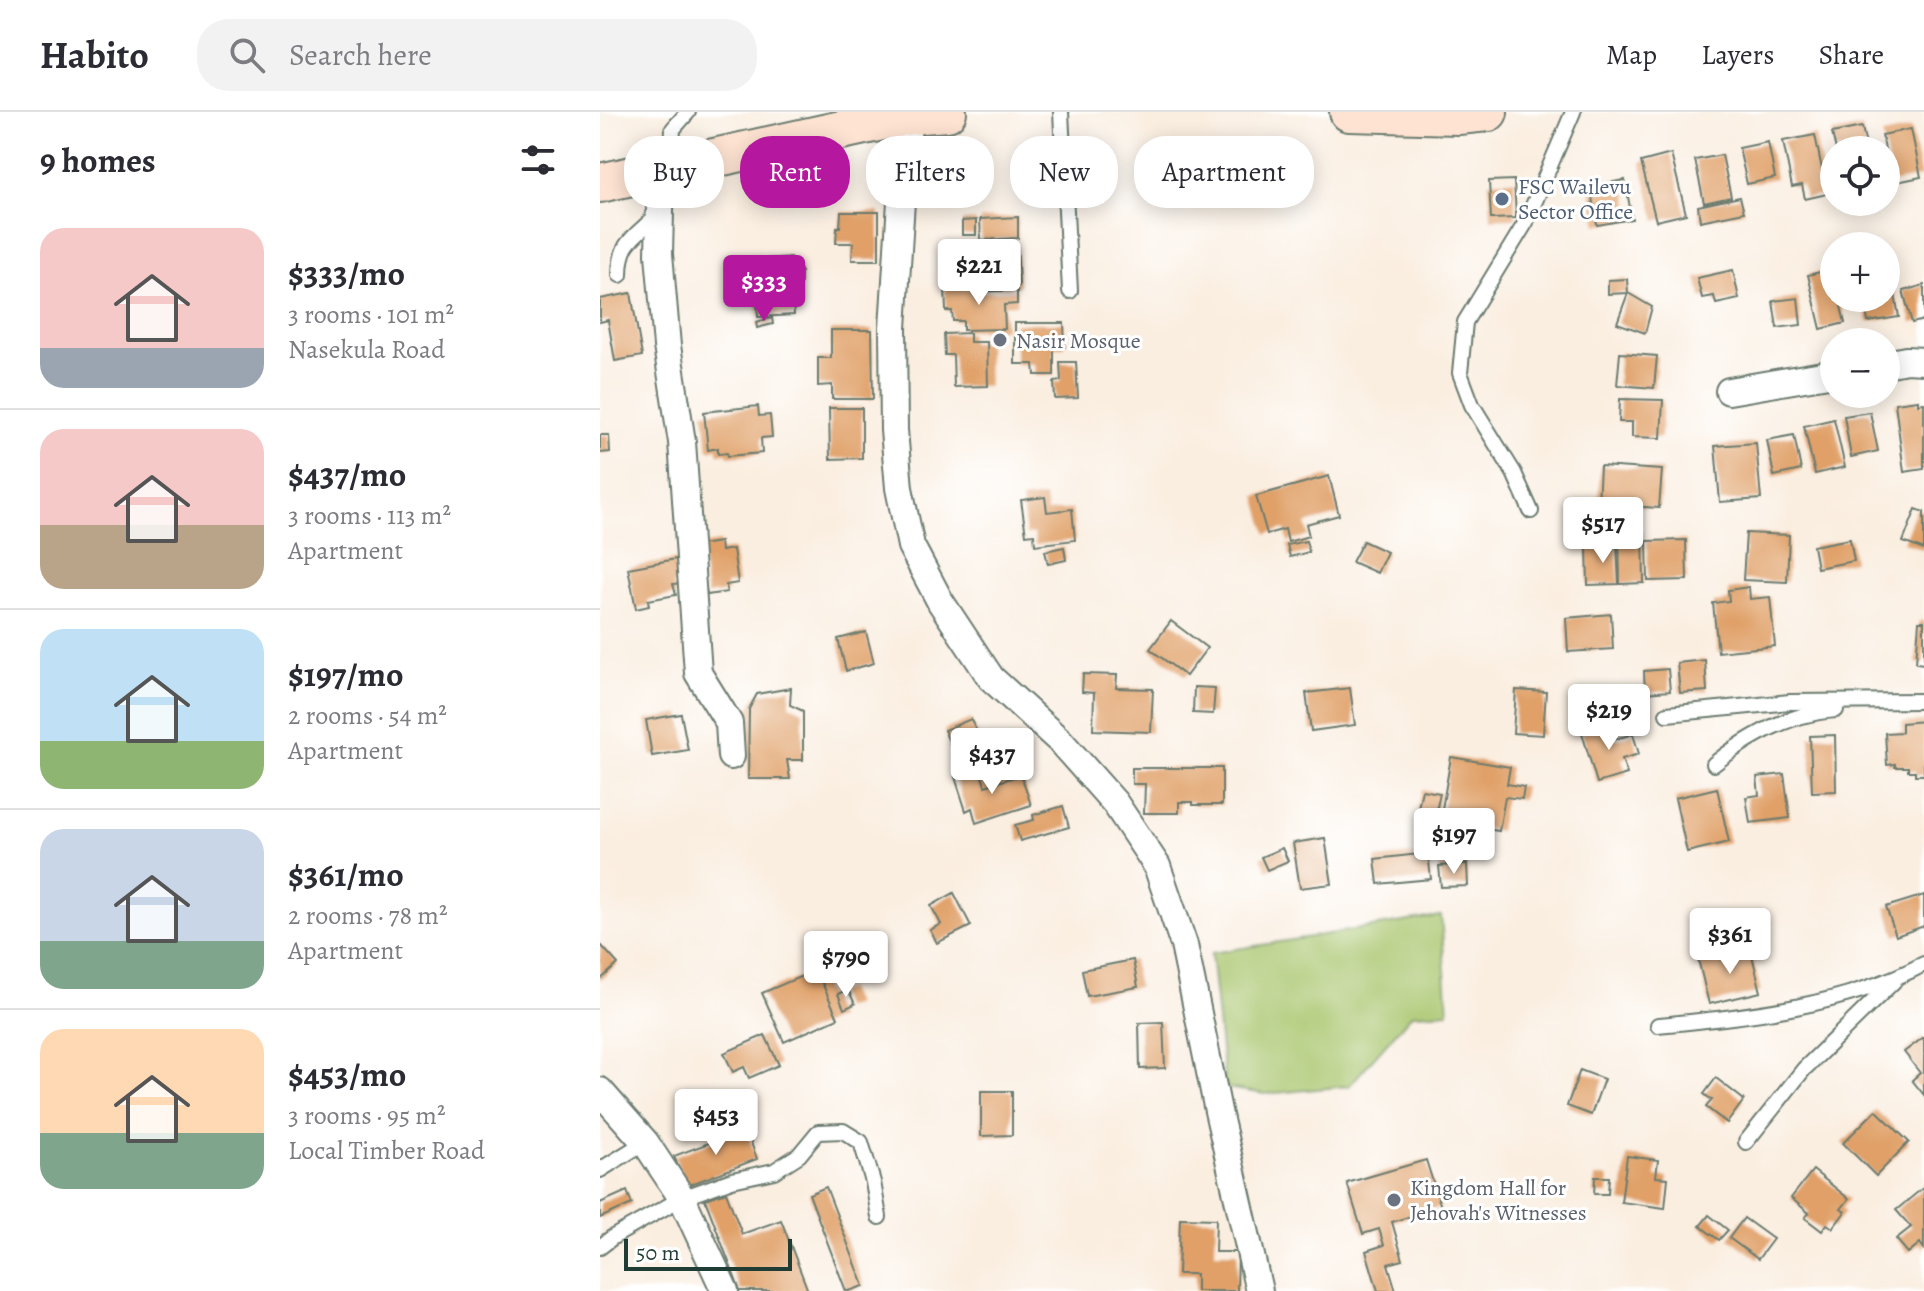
<!DOCTYPE html>
<html lang="en">
<head>
<meta charset="utf-8">
<style>
  :root { --surface:#fff; --page:#f2f2f3; --text:#2b2b33; --muted:#7c7c81; --line:#e1e1e2; --accent:#b5179e }
  body { margin:0; font-family:Alegreya,serif; background:var(--page); color:var(--text); height:100vh; display:flex; flex-direction:column; font-size:30px; white-space:nowrap }
  * { box-sizing:border-box; margin:0 }
  p { font-size:26px; color:var(--muted) }
  .icon { flex:none; width:44px; height:44px; fill:none; stroke:currentColor; stroke-width:2; stroke-linecap:round; stroke-linejoin:round }
  .map { position:relative; flex:1; overflow:hidden }
  .panel { display:flex; flex-direction:column; background:var(--surface); width:600px }
  .panel>* { flex:none }
  .top-card { position:absolute; left:24px; top:24px; width:760px; height:72px; display:flex; gap:16px }
  .controls { position:absolute; left:1220px; top:24px; display:grid; gap:16px }
  .controls a { display:grid; place-items:center; width:80px; height:80px; border-radius:50%; background:var(--surface); box-shadow:0 4px 20px #0003; font-size:40px }
  .scale { position:absolute; left:24px; bottom:20px; width:168px; box-sizing:border-box; padding-left:8px; border:4px solid #1f3d34; border-top:0; font-size:22px; line-height:28px; white-space:nowrap; color:#1f3d34; -webkit-text-stroke:6px #fff; paint-order:stroke }
  .price { position:absolute; translate:-50% -68px; padding:0 18px; border-radius:8px; background:#fff; color:#222; font-size:26px; line-height:52px; filter:drop-shadow(0 2px 4px #0008) }
  .price::after { content:''; position:absolute; left:50%; top:48px; width:24px; height:18px; margin-left:-12px; background:inherit; clip-path:polygon(0 0,100% 0,50% 100%) }
  .price.active { background:var(--accent); color:#fff }
  ul { padding:0; list-style:none }
  li { display:flex; align-items:center; gap:24px; height:200px; padding:0 40px }
  li+li { border-top:2px solid var(--line) }
  li span { display:grid; place-items:center; flex:none; width:224px; height:160px; border-radius:24px; color:#555 }
  li>.icon { margin-inline-start:auto }
  span .icon { width:96px; height:96px; fill:#fffc; stroke-width:1 }
  li b { font-size:34px }
  h2 { display:flex; justify-content:space-between; align-items:center; height:96px; padding:0 40px; font-size:34px }
  .pill { padding:0 28px; border-radius:32px; background:var(--surface); box-shadow:0 4px 20px #0003; font-size:28px; line-height:72px }
  .pill.active { background:var(--accent); color:#fff }
  header { display:flex; align-items:center; gap:48px; box-sizing:border-box; height:112px; padding:0 40px; background:var(--surface); border-bottom:2px solid var(--line) }
  header strong { font-size:38px }
  nav { display:flex; gap:44px; margin-inline-start:auto; font-size:28px }
  .search { width:560px; height:72px; background:var(--page); display:flex; align-items:center; gap:20px; box-sizing:border-box; padding:0 28px; border-radius:32px; color:var(--muted); font-size:30px }
  main { display:flex; flex:1; min-height:0 }
  .map>svg:first-child { display:block }
  .green { fill:#a8c56c; stroke:#648150; stroke-width:2 }
  .building { fill:#e0a067 }
  .lines { fill:none; stroke-linecap:round; stroke-linejoin:round }
  .service-casing { stroke:#6c7b70; stroke-width:18 }
  .minor-casing { stroke:#6c7b70; stroke-width:30 }
  .secondary-casing { stroke:#6c7b70; stroke-width:42 }
  .service { stroke:#fff; stroke-width:14 }
  .minor { stroke:#fff; stroke-width:26 }
  .secondary { stroke:#fee3d2; stroke-width:38 }
  .service-dot { fill:#5c6f8a; stroke:#fff; stroke-width:3 }
  .worship-dot { fill:#6b7280; stroke:#fff; stroke-width:3 }
  .labels { text-anchor:middle; stroke-width:6; stroke-linejoin:round; paint-order:stroke }
  .service-label { font-size:22px; fill:#4e5e75; stroke:#fff; text-anchor:start }
  .worship-label { font-size:22px; fill:#5b616d; stroke:#fff; text-anchor:start }
</style>
</head>
<body>
<header>
<strong>Habito</strong>
<div class="search"><svg class="icon" aria-label="search" viewBox="0 0 24 24"><circle cx="10" cy="10" r="6"/><path d="M15 15l6 6"/></svg>Search here</div>
<nav><a>Map</a><a>Layers</a><a>Share</a></nav>
</header>
<main>
<section class="panel">
<h2>9 homes<svg class="icon" aria-label="filters" viewBox="0 0 24 24"><path d="M4 7h16M4 17h16"/><circle cx="9" cy="7" r="2"/><circle cx="15" cy="17" r="2"/></svg></h2>
<ul>
<li><span style="background:linear-gradient(#f6c9c9 75%,#9aa5b1 0)"><svg class="icon" aria-label="home" viewBox="0 0 24 24"><path d="M3 11l9-7 9 7M6 9v11h12V9"/></svg></span><div><b>$333/mo</b><p>3 rooms · 101 m²</p><p>Nasekula Road</p></div></li>
<li><span style="background:linear-gradient(#f6c9c9 60%,#b9a48a 0)"><svg class="icon" aria-label="home" viewBox="0 0 24 24"><path d="M3 11l9-7 9 7M6 9v11h12V9"/></svg></span><div><b>$437/mo</b><p>3 rooms · 113 m²</p><p>Apartment</p></div></li>
<li><span style="background:linear-gradient(#bfe0f5 70%,#8fb573 0)"><svg class="icon" aria-label="home" viewBox="0 0 24 24"><path d="M3 11l9-7 9 7M6 9v11h12V9"/></svg></span><div><b>$197/mo</b><p>2 rooms · 54 m²</p><p>Apartment</p></div></li>
<li><span style="background:linear-gradient(#c9d6e8 70%,#7fa58c 0)"><svg class="icon" aria-label="home" viewBox="0 0 24 24"><path d="M3 11l9-7 9 7M6 9v11h12V9"/></svg></span><div><b>$361/mo</b><p>2 rooms · 78 m²</p><p>Apartment</p></div></li>
<li><span style="background:linear-gradient(#ffd9b3 65%,#7fa58c 0)"><svg class="icon" aria-label="home" viewBox="0 0 24 24"><path d="M3 11l9-7 9 7M6 9v11h12V9"/></svg></span><div><b>$453/mo</b><p>3 rooms · 95 m²</p><p>Local Timber Road</p></div></li>
</ul>
</section>
<div class="map">
<svg width="1324" height="1179" viewBox="0 0 1324 1179">
  <rect width="100%" height="100%" fill="#fff"/>
  <filter id="ink" filterUnits="userSpaceOnUse"><feTurbulence type="fractalNoise" baseFrequency=".0125" numOctaves="2"/><feDisplacementMap in="SourceGraphic" scale="16" xChannelSelector="R" yChannelSelector="G"/><feConvolveMatrix kernelMatrix="1 2 1 2 8 2 1 2 1" color-interpolation-filters="sRGB"/></filter>
  <filter id="wash" filterUnits="userSpaceOnUse"><feTurbulence type="fractalNoise" baseFrequency=".006" numOctaves="4" result="noise"/><feDisplacementMap in="SourceGraphic" scale="32" xChannelSelector="R" yChannelSelector="G"/><feGaussianBlur stdDeviation="1.8" result="paint"/><feColorMatrix in="noise" values="0 0 0 0 0 0 0 0 0 0 0 0 0 0 0 0 0 1.4 0 .05"/><feComposite in="paint" operator="in"/></filter>
  <g filter="url(#wash)">
    <rect width="100%" height="100%" fill="#faeee0"/>
    <!-- green -->
    <path class="green" d="M841,804L848,900L812,902L749,974L665,982L625,976L611,841Z"/>
    <g id="blocks">
      <!-- building -->
      <g class="building">
        <path d="M1262,15L1267,38H1236L1232,21Z"/>
        <path d="M1311,17L1321,65L1292,71L1282,23Z"/>
        <path d="M1215,23L1227,82L1205,87L1202,73L1192,75L1183,29Z"/>
        <path d="M1168,30L1175,66L1147,72L1139,36Z"/>
        <path d="M1071,42L1086,102L1056,109L1041,50Z"/>
        <path d="M1122,43L1131,85L1104,91L1095,48Z"/>
        <path d="M914,68L916,106L891,107L889,69Z"/>
        <path d="M1025,68L1032,107L997,113L990,74Z"/>
        <path d="M1140,85L1144,100L1100,109L1098,94Z"/>
        <path d="M241,100H279V148H252L253,131H236L237,115H240Z"/>
        <path d="M418,105V126L381,128L380,107Z"/>
        <path d="M376,108V123H362V109Z"/>
        <path d="M417,130L419,174L381,175L379,132Z"/>
        <path d="M1286,143H1288L1299,205L1268,210L1264,186H1286Z"/>
        <path d="M190,145L191,159L201,158V171H192L194,203L158,205L154,148Z"/>
        <path d="M1232,157L1234,186H1239L1245,211L1221,217L1208,163Z"/>
        <path d="M1133,158L1139,187L1116,192L1114,184L1102,186L1097,166Z"/>
        <path d="M1027,167L1028,181L1008,182V168Z"/>
        <path d="M1324,173V208L1312,211L1303,179Z"/>
        <path d="M376,175L377,180L417,178V192L404,193L405,217L363,218V209H353L352,199H346L345,176Z"/>
        <path d="M31,181L42,244L15,249L8,208L0,210V187Z"/>
        <path d="M1028,181L1052,195L1045,221L1017,211Z"/>
        <path d="M1198,186L1201,213L1177,216L1173,189Z"/>
        <path d="M172,206L173,212L157,216L156,210Z"/>
        <path d="M415,211H464L465,235H454V263H435L434,252H415Z"/>
        <path d="M231,218H272L273,287H232V273L218,274V246H231Z"/>
        <path d="M370,221V230H387L388,274L354,275L353,243H345L344,222Z"/>
        <path d="M1020,241L1057,244L1054,276L1017,273Z"/>
        <path d="M460,250H476L478,286L455,287L454,270L461,269Z"/>
        <path d="M1020,287L1063,288L1061,326L1032,325V310H1019Z"/>
        <path d="M1318,288V292L1324,291V357L1304,360L1295,291Z"/>
        <path d="M158,294L159,304L170,303L172,325L161,326L162,341L128,344L127,341L118,342V336L108,338L104,300Z"/>
        <path d="M229,296H262V346L230,347Z"/>
        <path d="M1270,300L1278,339L1251,345L1244,304Z"/>
        <path d="M1234,307L1245,355L1215,362L1204,314Z"/>
        <path d="M0,323H9L10,340L0,341Z"/>
        <path d="M1194,323L1201,358L1174,364L1167,328Z"/>
        <path d="M1156,331L1161,387L1120,390L1115,334Z"/>
        <path d="M1000,354L1062,358L1059,396L998,392Z"/>
        <path d="M729,364L739,403L706,412L709,424L688,430L685,417L667,422L656,384Z"/>
        <path d="M445,385L447,400L472,397L475,428L435,433L434,422L426,423L421,388Z"/>
        <path d="M1316,397L1324,400V438L1303,430Z"/>
        <path d="M1019,420H1043L1044,471L1020,472Z"/>
        <path d="M1146,421L1189,423L1187,470L1143,468Z"/>
        <path d="M1250,427L1254,449L1217,456L1213,434Z"/>
        <path d="M1086,428L1087,468L1048,469L1047,429Z"/>
        <path d="M706,429L709,440L690,445L687,433Z"/>
        <path d="M763,429L787,440L777,461L752,450Z"/>
        <path d="M120,430L121,439L133,437L138,471L126,473L127,480L107,483L100,433Z"/>
        <path d="M1017,433L1019,472L988,473L987,434Z"/>
        <path d="M464,435L466,448L448,452L445,439Z"/>
        <path d="M76,447L81,471L73,472L76,483L48,488L49,494L36,497L28,456Z"/>
        <path d="M1149,475L1150,487L1170,485L1175,534L1118,540L1113,491L1129,489L1128,478Z"/>
        <path d="M1011,502L1013,537L968,540L966,506Z"/>
        <path d="M571,509L607,536L586,564L550,537Z"/>
        <path d="M1319,509H1324V552L1316,551Z"/>
        <path d="M266,520L274,551L246,559L238,527Z"/>
        <path d="M1105,548L1107,579L1080,581L1077,551Z"/>
        <path d="M1068,557L1070,579L1045,581L1044,559Z"/>
        <path d="M483,562L517,563L516,576L553,577L551,620L493,618L494,581L482,580Z"/>
        <path d="M594,575L615,576L613,602L593,601Z"/>
        <path d="M191,576L190,593L203,599V648H187L190,667H148L149,597L157,582Z"/>
        <path d="M750,576L755,613L711,619L706,581Z"/>
        <path d="M916,578L946,580L943,623L913,621Z"/>
        <path d="M81,602L88,638L52,644L46,608Z"/>
        <path d="M371,607L387,643L360,655L344,618Z"/>
        <path d="M1324,609V663H1315V659H1308V655H1295V652L1287,653L1285,621L1302,620V611Z"/>
        <path d="M1012,613L1016,627L1033,622L1039,642L1022,647L1027,662L997,671L982,621Z"/>
        <path d="M1235,623L1236,679L1212,680L1210,624Z"/>
        <path d="M851,645L910,655L907,672L924,675L922,687L905,685L899,719L873,715L874,709L841,703Z"/>
        <path d="M532,656H622V693H593V690H579V701H544L545,672H532Z"/>
        <path d="M380,658L385,674L421,663L431,693L376,711L372,696L366,699L355,665Z"/>
        <path d="M1184,662L1190,706L1150,711L1146,685L1159,683L1157,665Z"/>
        <path d="M1117,676L1129,730L1087,740L1075,686Z"/>
        <path d="M822,678L840,681L835,704L817,700Z"/>
        <path d="M463,694L469,715L420,729L415,713L434,708L433,703Z"/>
        <path d="M725,726L732,772L700,776L693,731Z"/>
        <path d="M682,736L688,749L667,758L661,745Z"/>
        <path d="M828,741L831,767L778,772L775,747Z"/>
        <path d="M867,752L868,774L841,775L839,754Z"/>
        <path d="M354,781L371,814L337,831L330,818L341,812L331,794Z"/>
        <path d="M1324,783V814L1296,824L1286,795Z"/>
        <path d="M0,832L18,852L0,868Z"/>
        <path d="M1150,835L1161,880L1109,892L1098,847Z"/>
        <path d="M533,848L538,875L487,884L482,858Z"/>
        <path d="M216,858L238,906L184,930L162,881Z"/>
        <path d="M248,877L255,892L244,897L238,882Z"/>
        <path d="M563,910L565,956L540,957L539,911Z"/>
        <path d="M165,923L179,953L149,966L144,955L133,960L124,941Z"/>
        <path d="M1324,925V983L1312,968L1320,961L1304,940Z"/>
        <path d="M980,958L1004,967L991,1003L967,994Z"/>
        <path d="M1116,966L1144,988L1127,1011L1106,995L1112,988L1104,982Z"/>
        <path d="M381,979H412V1023L381,1024Z"/>
        <path d="M1276,998L1309,1030L1276,1064L1243,1031Z"/>
        <path d="M146,1017L157,1047L86,1074L74,1044Z"/>
        <path d="M1027,1044L1058,1048L1056,1065L1068,1066L1065,1096L1021,1090Z"/>
        <path d="M826,1048L841,1095L792,1110L803,1148L788,1152L796,1179H778L766,1139L784,1133L779,1117L763,1122L747,1071Z"/>
        <path d="M1213,1058L1249,1087L1241,1097L1245,1100L1233,1116L1227,1112L1222,1119L1205,1106L1209,1101L1191,1086Z"/>
        <path d="M995,1065H1009L1008,1082H994Z"/>
        <path d="M226,1075L264,1174L249,1179H246L209,1082Z"/>
        <path d="M1324,1075V1137L1320,1131L1308,1141L1296,1127L1311,1115L1296,1098Z"/>
        <path d="M27,1079L32,1092L0,1106V1091Z"/>
        <path d="M126,1080L142,1122L181,1108L208,1179H140L105,1087Z"/>
        <path d="M1109,1103L1128,1118L1119,1128L1100,1114Z"/>
        <path d="M580,1106L616,1107L615,1140H638L637,1179H596V1162H578Z"/>
        <path d="M1144,1106L1173,1127L1158,1147L1129,1126Z"/>
      </g>
    </g>
  </g>
  <g filter="url(#ink)">
    <use href="#blocks" fill-opacity="0" stroke="#6c7b70" stroke-width="2"/>
    <g class="lines">
      <!-- service casing -->
      <g class="service-casing">
        <g id="service">
          <path d="M461,0L470,179"/>
          <path d="M71,52L73,17L88,0"/>
          <path d="M20,163C20,132 31,127 53,107L54,97"/>
          <path d="M931,399L914,361L872,293L860,261L865,210L926,110L973,0"/>
          <path d="M1067,602L1190,590L1324,589"/>
          <path d="M1114,652C1149,624 1190,601 1236,598"/>
          <path d="M1058,913C1149,904 1242,895 1324,852"/>
          <path d="M1146,1030L1204,957L1294,869"/>
          <path d="M0,1058L45,1030"/>
          <path d="M0,1135L13,1125L82,1086L132,1068L174,1059L199,1043L218,1020L243,1019L261,1030L273,1070L279,1105"/>
        </g>
      </g>
      <!-- minor casing -->
      <g class="minor-casing">
        <g id="minor">
          <path d="M310,3L304,42L293,216L294,318L299,376L311,434L340,489L391,566L460,629L515,691L557,754L584,833L618,999L659,1179"/>
          <path d="M61,59L59,142L67,234L82,330L98,561L129,611L131,644"/>
          <path d="M1286,252L1306,248L1324,249"/>
          <path d="M1129,279L1234,261"/>
          <path d="M0,979L45,1030L82,1086L125,1179"/>
        </g>
      </g>
      <!-- secondary casing -->
      <g class="secondary-casing">
        <g id="secondary">
          <path d="M749,0L858,3L888,0"/>
          <path d="M0,71L310,3L347,0"/>
        </g>
      </g>
      <!-- service -->
      <use href="#service" class="service"/>
      <!-- minor -->
      <use href="#minor" class="minor"/>
      <!-- secondary -->
      <use href="#secondary" class="secondary"/>
    </g>
  </g>
  <!-- markers -->
  <circle class="service-dot" cx="902" cy="87" r="8"/>
  <g class="worship-dot">
    <circle cx="400" cy="228" r="8"/>
    <circle cx="794" cy="1088" r="8"/>
  </g>
  <g class="labels">
    <!-- service labels -->
    <g class="service-label">
      <text x="918" y="82">FSC Wailevu<tspan x="918" dy="25">Sector Office</tspan></text>
    </g>
    <!-- worship labels -->
    <g class="worship-label">
      <text x="416" y="236">Nasir Mosque</text>
      <text x="810" y="1083">Kingdom Hall for<tspan x="810" dy="25">Jehovah's Witnesses</tspan></text>
    </g>
  </g>
</svg>
<div class="controls">
<a><svg class="icon" aria-label="locate" viewBox="0 0 24 24"><circle cx="12" cy="12" r="6"/><path d="M12 2v4M12 18v4M2 12h4M18 12h4"/></svg></a>
<a>+</a>
<a>−</a>
</div>
<div class="scale">50 m</div>
<b class="price" style="left:379px;top:195px">$221</b>
<b class="price active" style="left:164px;top:211px">$333</b>
<b class="price" style="left:1003px;top:453px">$517</b>
<b class="price" style="left:1009px;top:640px">$219</b>
<b class="price" style="left:392px;top:684px">$437</b>
<b class="price" style="left:854px;top:764px">$197</b>
<b class="price" style="left:1130px;top:864px">$361</b>
<b class="price" style="left:246px;top:887px">$790</b>
<b class="price" style="left:116px;top:1045px">$453</b>
<div class="top-card">
<a class="pill">Buy</a>
<a class="pill active">Rent</a>
<a class="pill">Filters</a>
<a class="pill">New</a>
<a class="pill">Apartment</a>
</div>
</div>
</main>
</body>
</html>
